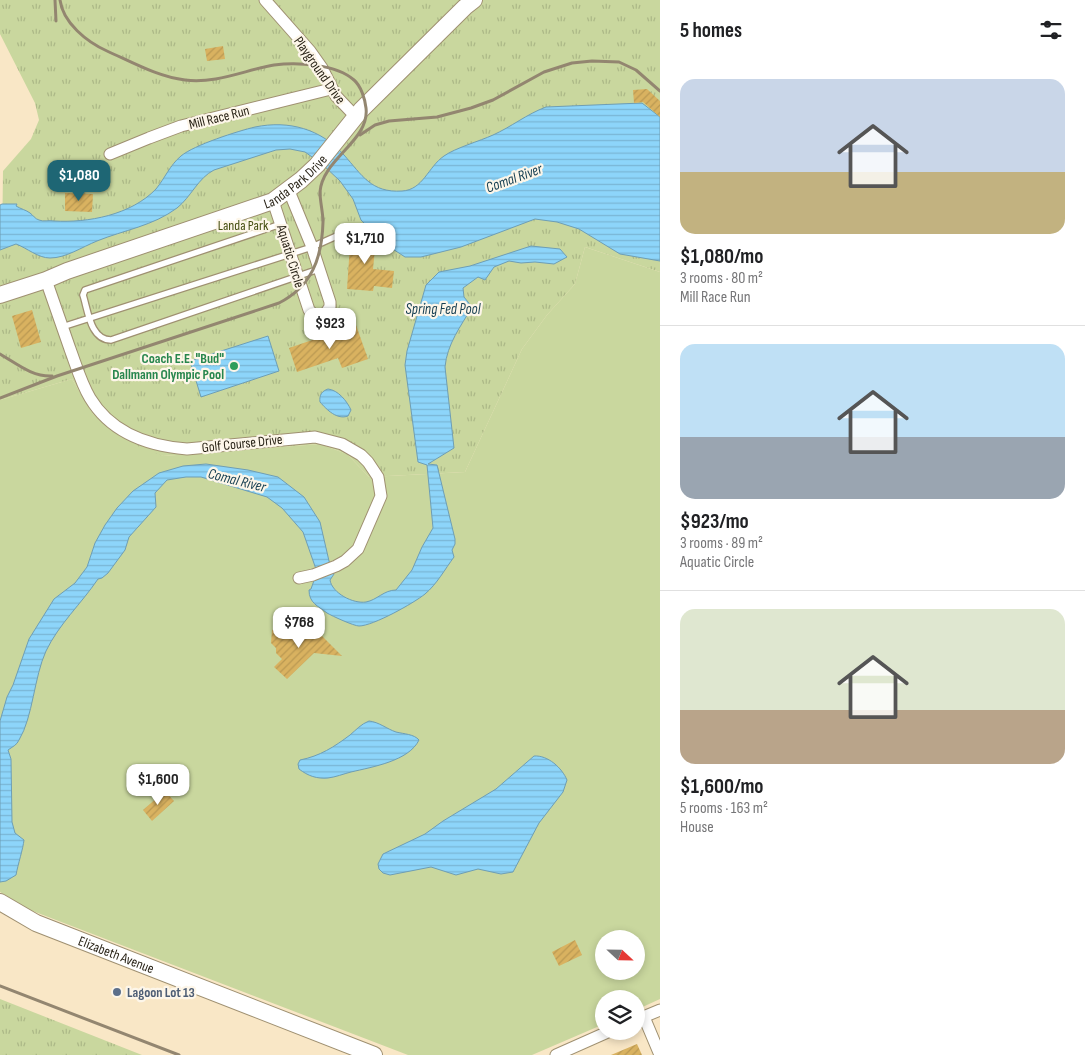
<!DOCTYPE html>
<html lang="en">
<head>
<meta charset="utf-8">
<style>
  :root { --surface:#fff; --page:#f6f6f6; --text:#202124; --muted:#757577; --line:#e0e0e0; --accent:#1e6674 }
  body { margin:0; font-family:"Sofia Sans Condensed",sans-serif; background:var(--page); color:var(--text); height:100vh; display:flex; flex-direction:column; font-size:19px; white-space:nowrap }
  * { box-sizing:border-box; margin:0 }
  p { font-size:16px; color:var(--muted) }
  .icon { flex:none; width:28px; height:28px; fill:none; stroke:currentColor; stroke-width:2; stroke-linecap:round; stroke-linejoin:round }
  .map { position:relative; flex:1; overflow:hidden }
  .panel { display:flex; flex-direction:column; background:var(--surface); width:425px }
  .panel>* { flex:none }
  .needle { width:32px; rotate:112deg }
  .controls { position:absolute; left:595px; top:930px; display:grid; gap:10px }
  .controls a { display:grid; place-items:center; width:50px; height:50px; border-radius:50%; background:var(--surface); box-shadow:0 2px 8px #0003; font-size:25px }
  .price { position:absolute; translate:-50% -42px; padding:0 11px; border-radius:10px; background:#fff; color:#222; font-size:16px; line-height:32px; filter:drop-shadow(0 1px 2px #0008) }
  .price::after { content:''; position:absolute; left:50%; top:30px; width:15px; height:11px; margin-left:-8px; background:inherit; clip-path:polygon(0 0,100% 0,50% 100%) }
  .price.active { background:var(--accent); color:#fff }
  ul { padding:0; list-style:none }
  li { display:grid; align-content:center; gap:10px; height:265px; padding:0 20px }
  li+li { border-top:1px solid var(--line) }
  li span { display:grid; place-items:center; height:155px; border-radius:15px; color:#555 }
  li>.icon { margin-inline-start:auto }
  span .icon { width:90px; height:90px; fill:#fffc; stroke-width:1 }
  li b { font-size:21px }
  h2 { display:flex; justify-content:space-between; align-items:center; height:60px; padding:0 20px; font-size:21px }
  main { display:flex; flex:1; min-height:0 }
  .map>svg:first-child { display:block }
  .grass { fill:#c9d79e; fill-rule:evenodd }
  .park { fill:url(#park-tufts) }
  .water { fill:url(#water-rules); stroke:#6e9eb4 }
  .building { fill:url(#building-hatch) }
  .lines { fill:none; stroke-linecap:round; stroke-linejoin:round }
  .lane-casing { stroke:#9f9071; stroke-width:8 }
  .street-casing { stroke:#9f9071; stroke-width:13 }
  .secondary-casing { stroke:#9f9071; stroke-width:18 }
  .lane { stroke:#fff; stroke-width:5.5 }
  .street { stroke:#fff; stroke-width:11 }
  .secondary { stroke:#fff; stroke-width:16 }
  .rail { stroke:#938670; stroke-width:3 }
  .leisure-dot { fill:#2e9e5b; stroke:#fdf6e9; stroke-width:2 }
  .service-dot { fill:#5c6f8a; stroke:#fdf6e9; stroke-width:2 }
  .labels { text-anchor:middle; stroke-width:4.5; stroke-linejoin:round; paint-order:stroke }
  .street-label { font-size:14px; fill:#241e12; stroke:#fdf6e9 }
  .park-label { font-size:14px; fill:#444e10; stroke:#fdf6e9 }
  .leisure-label { font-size:14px; font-weight:bold; fill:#27864d; stroke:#fdf6e9; text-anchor:end }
  .service-label { font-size:14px; font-weight:bold; fill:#4e5e75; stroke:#fdf6e9; text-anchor:start }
  .water-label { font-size:15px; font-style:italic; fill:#163f52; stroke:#fdf6e9 }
</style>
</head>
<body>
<main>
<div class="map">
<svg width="660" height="1055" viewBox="0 0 660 1055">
  <defs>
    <pattern id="park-tufts" width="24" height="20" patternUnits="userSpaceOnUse" patternTransform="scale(1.25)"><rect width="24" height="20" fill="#c9d79e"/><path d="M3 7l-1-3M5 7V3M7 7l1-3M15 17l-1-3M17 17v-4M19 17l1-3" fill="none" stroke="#acb887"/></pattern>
    <pattern id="water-rules" width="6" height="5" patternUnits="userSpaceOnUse" patternTransform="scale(1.25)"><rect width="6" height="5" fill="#8dd5fa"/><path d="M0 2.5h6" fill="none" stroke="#7ab6d5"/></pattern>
    <pattern id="building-hatch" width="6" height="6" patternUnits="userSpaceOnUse" patternTransform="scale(1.25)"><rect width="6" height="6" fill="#d9b260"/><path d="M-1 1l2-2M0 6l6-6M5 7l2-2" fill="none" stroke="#ba9952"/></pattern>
  </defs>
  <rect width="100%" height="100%" fill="#f9e7c6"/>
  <!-- grass -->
  <path class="grass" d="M585,247L660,272V999L636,1010V999H604V1024L532,1055H408L30,910L0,892V400L72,379L93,414L163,456L320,444L347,454L369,477L465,472L522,349L547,315L575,284ZM604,939H636V971H604Z"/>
  <!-- park -->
  <g class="park">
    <path d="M0,0H660V272L585,247L575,284L547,315L522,349L465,472L369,477L347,454L320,444L163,456L129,445L93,414L72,379L0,400V250L2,249L3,171L31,139L39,120L35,103L0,34Z"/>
    <path d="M0,999L142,1055H0Z"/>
  </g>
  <!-- water -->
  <g class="water">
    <path d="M642,103L660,117V261L620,254L579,229L557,222L535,219L461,247L421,257H405L382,242L361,220L353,199L340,181L322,164L305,152L290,149L276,150L214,170C198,178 191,197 177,208C153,226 124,230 97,241C82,247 66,258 50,258C38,258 27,248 16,244L0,250V205L2,204H17L16,206C21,209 26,210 30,213C33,215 35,219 39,220C43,222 49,220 54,221C88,223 131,215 156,189C165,178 170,165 181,156C194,145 238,131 255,127C289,120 321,129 344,155C362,175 371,193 402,191C423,190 428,167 444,156C455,148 480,141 493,135C511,127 527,114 546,107Z"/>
    <path d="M531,246L560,249L567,257L554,264L535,262L521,263L509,261L494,267L485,280L478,277L463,288L464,297L472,307C461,326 447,344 445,367L454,448L428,464L437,465L455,539V544L452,550L454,557C445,569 437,584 425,594C414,603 373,626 359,626C354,626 332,616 327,613C318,606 309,603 309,590L311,589L317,572L303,532L282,508L267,497L201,477H186L167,480L155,493L156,507L129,537L125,550L108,573L102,578L98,579C81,604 59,624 46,651C34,677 33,717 19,740C17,745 12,747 8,750L11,759L12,822L15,833L24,840C23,849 18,864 16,875L6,881L0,882V721L7,697L13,685L29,639L54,599L75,583L87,567L95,543L105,525L117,508L133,491L159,473L183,466L206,464L248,470L278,477L304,497L320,522L329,561L334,574L330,580C332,593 353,604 366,602C377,600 384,590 396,590L412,570L422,547L433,528L427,465L418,462L405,365L407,351L426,285L439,272L470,266Z"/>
    <path d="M268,336L279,371L201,397L190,361Z"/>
    <path d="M328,389C338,390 347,401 351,410L348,416C337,420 327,410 320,402C319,395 322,391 328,389Z"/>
    <path d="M369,721C379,722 387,729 396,732C404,734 414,734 419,740C409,761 372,767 351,772C343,774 336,777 328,778C317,779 308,776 299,769L298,764L300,760C320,756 334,747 350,735C356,730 361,724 369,721Z"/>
    <path d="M534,756C548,755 562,768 567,780L563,792L539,823L513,872L501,874L478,869L456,875L431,867L390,875L383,873L379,869L378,864L383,854L425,834L443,821L496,789Z"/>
  </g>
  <!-- building -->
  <g class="building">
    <path d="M223,46L225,59L207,61L205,49Z"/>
    <path d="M647,89L660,101V117L643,102L634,103L633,90Z"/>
    <path d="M65,193L93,194L92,212L65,211Z"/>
    <path d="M351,230L371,232L370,248L375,249L373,269L394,271L392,288L374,286L373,291L347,289Z"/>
    <path d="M32,310L41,342L21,348L12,316Z"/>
    <path d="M356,325L368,359L342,368L338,358L297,372L289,348Z"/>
    <path d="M298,628L313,629L316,633H319L342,656L314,653L287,679L274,667L282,659L276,653V648L271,643L272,630L295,632Z"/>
    <path d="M165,791L174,801L152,821L143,810Z"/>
    <path d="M575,940L582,955L559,966L552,952Z"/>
    <path d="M637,1044L642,1055H611Z"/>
  </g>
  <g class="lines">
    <!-- lane casing -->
    <g class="lane-casing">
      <g id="lane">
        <path d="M281,224L85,290L83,295C88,310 90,340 111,340L319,269"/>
        <path d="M62,327L312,247L339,235"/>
      </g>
    </g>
    <!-- street casing -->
    <g class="street-casing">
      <g id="street">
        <path d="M265,0L310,51L322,68L336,96L356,117"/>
        <path d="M110,154L149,138L181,126L331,89"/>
        <path d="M273,201L309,310L314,315L319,316L325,314L330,307V302L312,247L289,191"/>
        <path d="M46,280C54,303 62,326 70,349C76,365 81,383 90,398C111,433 149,446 187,449L315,437L342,444L361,455L368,462L378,477L381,496L358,549L345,561L336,566L313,575L299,578"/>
        <path d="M644,1017L660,1055"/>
        <path d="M636,1020L660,1010"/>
        <path d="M556,1055L610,1031"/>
      </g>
    </g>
    <!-- secondary casing -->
    <g class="secondary-casing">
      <g id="secondary">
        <path id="s1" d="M0,295L46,280L67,271L273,201L301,180L317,165L361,110L465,7L474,0"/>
        <path id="s2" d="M0,902L36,923L374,1055"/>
      </g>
    </g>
    <!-- lane -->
    <use href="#lane" class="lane"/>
    <!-- street -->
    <use href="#street" class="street"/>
    <!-- secondary -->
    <use href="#secondary" class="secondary"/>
    <!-- rail -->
    <g class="rail">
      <path d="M55,0L56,21"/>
      <path d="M360,135L375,125L389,121L437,117L471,108L493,100L544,72L572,63L592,61L619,62L636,70L660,91"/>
      <path d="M0,354C16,363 32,377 52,376"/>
      <path d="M0,398L57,376L279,303C312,286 322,258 323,222C323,212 320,202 320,192C322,159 370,141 366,108C365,99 361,86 354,80C336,64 297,62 274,65C245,70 216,84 185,80C158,77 132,62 107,51C87,42 63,23 60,0"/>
      <path d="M0,986L179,1055"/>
    </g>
  </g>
  <!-- markers -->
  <circle class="leisure-dot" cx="234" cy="366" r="5"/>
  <circle class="service-dot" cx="117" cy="992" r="5"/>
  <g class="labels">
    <!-- street labels -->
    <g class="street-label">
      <text transform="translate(320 70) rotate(55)" y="5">Playground Drive</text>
      <text transform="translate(219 117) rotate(-14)" y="5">Mill Race Run</text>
      <text dy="5" stroke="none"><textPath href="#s1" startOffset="318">Landa Park Drive</textPath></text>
      <text transform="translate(291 256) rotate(73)" y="5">Aquatic Circle</text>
      <text transform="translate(242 443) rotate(-6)" y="5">Golf Course Drive</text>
      <text dy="5" stroke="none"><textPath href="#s2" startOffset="128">Elizabeth Avenue</textPath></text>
    </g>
    <!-- park labels -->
    <g class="park-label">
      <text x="243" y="230">Landa Park</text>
    </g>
    <!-- leisure labels -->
    <g class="leisure-label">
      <text x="224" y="363">Coach E.E. "Bud"<tspan x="224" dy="16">Dallmann Olympic Pool</tspan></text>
    </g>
    <!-- service labels -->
    <g class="service-label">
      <text x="127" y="997">Lagoon Lot 13</text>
    </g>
    <!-- water labels -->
    <g class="water-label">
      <text transform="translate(514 178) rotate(-20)" y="5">Comal River</text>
      <text x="443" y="314">Spring Fed Pool</text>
      <text transform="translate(237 480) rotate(14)" y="5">Comal River</text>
    </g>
  </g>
</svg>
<div class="controls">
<a><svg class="needle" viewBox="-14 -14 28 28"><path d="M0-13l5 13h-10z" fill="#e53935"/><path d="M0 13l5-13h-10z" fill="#757577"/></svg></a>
<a><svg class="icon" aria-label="layers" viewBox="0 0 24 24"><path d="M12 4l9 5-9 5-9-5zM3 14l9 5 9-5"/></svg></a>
</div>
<b class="price active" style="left:79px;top:202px">$1,080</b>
<b class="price" style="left:365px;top:265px">$1,710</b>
<b class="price" style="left:330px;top:350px">$923</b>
<b class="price" style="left:299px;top:649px">$768</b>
<b class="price" style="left:158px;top:806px">$1,600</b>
</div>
<section class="panel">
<h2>5 homes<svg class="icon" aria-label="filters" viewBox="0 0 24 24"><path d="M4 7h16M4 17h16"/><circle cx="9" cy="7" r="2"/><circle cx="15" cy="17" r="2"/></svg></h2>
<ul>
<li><span style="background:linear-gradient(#c9d6e8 60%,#c2b280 0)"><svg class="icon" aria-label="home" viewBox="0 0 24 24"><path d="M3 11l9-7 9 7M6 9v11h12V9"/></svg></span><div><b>$1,080/mo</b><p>3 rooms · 80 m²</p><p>Mill Race Run</p></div></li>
<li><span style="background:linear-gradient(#bfe0f5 60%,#9aa5b1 0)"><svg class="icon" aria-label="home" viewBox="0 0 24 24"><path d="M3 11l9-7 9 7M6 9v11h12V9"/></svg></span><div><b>$923/mo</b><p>3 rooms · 89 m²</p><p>Aquatic Circle</p></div></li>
<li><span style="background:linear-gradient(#dfe7d0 65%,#b9a48a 0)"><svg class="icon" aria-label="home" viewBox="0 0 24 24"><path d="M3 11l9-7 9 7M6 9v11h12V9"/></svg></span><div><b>$1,600/mo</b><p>5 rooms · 163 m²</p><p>House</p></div></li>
</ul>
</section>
</main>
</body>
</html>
